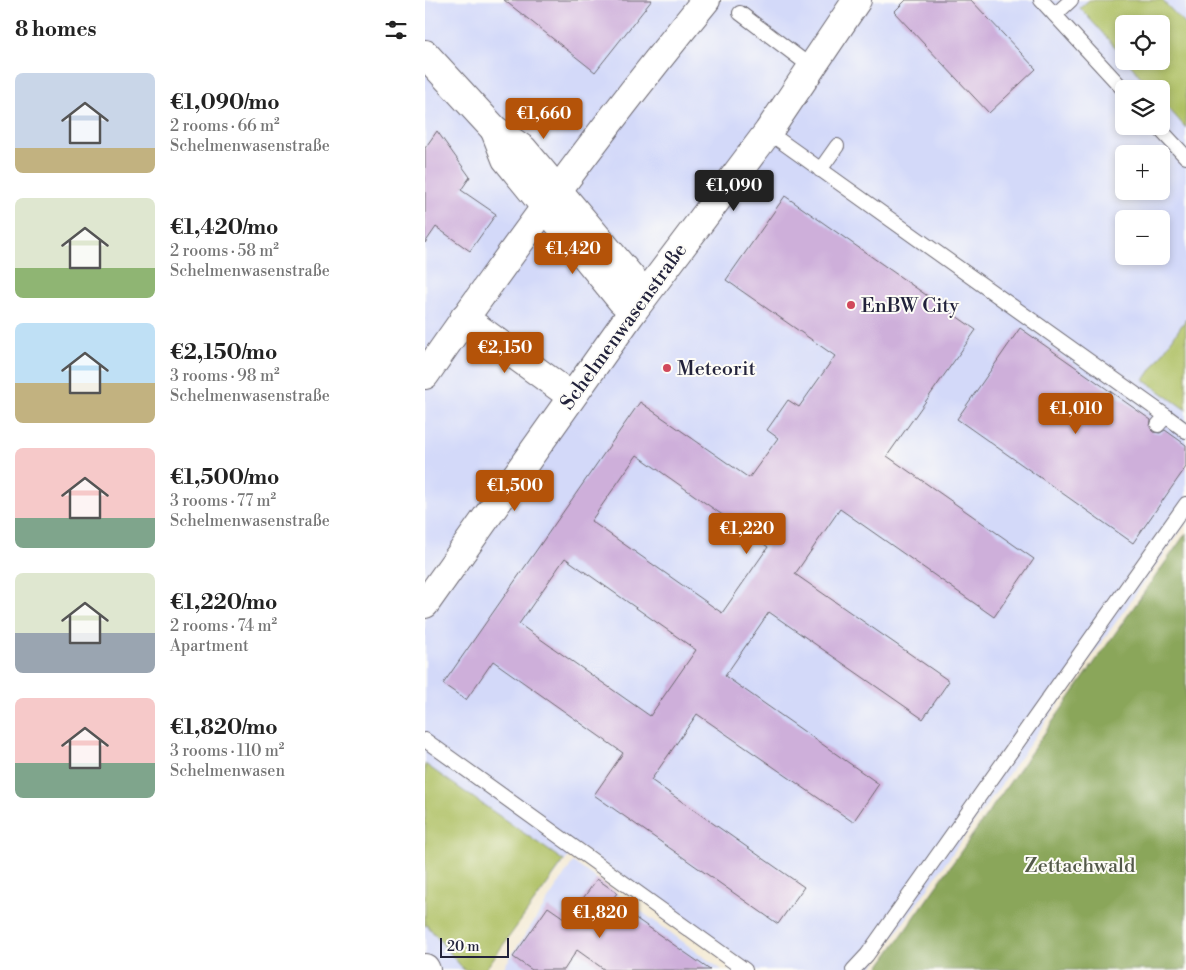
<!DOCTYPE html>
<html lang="en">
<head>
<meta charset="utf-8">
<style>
  :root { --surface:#fff; --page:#f2f2f2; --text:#222; --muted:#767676; --accent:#b45309 }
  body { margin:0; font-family:"Libre Bodoni",serif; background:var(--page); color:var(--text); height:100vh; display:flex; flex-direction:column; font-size:19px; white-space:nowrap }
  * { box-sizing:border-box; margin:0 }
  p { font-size:16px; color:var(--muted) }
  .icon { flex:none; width:28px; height:28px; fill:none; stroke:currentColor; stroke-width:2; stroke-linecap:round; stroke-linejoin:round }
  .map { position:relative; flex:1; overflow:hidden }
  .drawer { display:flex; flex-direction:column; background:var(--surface); width:425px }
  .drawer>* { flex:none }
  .fabs { position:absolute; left:690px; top:15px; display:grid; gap:10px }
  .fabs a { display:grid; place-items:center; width:55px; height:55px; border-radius:8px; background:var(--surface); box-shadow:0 2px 8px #0003; font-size:25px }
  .scale { position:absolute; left:15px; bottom:12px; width:69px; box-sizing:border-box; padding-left:5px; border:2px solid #22223b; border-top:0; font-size:14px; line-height:18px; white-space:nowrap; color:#22223b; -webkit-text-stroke:4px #fdfcf7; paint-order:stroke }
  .price { position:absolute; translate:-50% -42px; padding:0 11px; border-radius:5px; background:var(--accent); color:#fff; font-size:16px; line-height:32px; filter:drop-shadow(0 1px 2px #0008) }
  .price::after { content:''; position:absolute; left:50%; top:30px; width:15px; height:11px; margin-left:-8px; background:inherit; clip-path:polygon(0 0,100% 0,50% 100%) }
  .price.active { background:#222; color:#fff }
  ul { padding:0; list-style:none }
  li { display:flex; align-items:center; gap:15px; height:125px; padding:0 15px }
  li span { display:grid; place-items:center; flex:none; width:140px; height:100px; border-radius:8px; color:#555 }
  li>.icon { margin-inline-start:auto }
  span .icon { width:60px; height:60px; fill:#fffc; stroke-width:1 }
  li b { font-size:21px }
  h2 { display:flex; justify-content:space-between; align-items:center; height:60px; padding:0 15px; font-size:21px }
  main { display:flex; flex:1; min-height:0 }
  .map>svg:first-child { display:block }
  .built { fill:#d3d9f9; fill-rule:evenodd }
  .green { fill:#aec064; stroke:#687150 }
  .forest { fill:#8aa65a; stroke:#56644a }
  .building { fill:#ceafda; fill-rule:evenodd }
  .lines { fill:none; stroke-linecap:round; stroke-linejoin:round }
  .service-casing { stroke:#6c6871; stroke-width:16 }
  .minor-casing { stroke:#6c6871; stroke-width:30 }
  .tertiary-casing { stroke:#6c6871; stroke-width:30 }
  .service { stroke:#fff; stroke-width:14 }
  .minor { stroke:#fff; stroke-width:28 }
  .tertiary { stroke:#fff; stroke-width:28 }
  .poi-dot { fill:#d1495b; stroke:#fdfcf7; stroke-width:2 }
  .labels { text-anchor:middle; stroke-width:4; stroke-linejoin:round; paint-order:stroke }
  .poi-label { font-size:20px; fill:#22223b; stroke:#fdfcf7; text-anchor:start }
  .street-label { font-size:20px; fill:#22223b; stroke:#fdfcf7 }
  .park-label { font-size:20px; fill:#535949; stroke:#fdfcf7 }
</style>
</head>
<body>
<main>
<section class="drawer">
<h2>8 homes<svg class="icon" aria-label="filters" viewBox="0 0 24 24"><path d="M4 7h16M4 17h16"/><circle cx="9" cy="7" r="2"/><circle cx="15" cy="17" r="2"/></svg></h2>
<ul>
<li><span style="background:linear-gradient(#c9d6e8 75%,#c2b280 0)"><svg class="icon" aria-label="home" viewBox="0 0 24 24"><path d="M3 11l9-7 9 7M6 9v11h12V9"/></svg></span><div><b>€1,090/mo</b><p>2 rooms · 66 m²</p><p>Schelmenwasenstraße</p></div></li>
<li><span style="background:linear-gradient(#dfe7d0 70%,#8fb573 0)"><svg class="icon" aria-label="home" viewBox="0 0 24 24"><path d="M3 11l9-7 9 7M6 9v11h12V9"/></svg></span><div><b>€1,420/mo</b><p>2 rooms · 58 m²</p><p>Schelmenwasenstraße</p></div></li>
<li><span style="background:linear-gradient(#bfe0f5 60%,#c2b280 0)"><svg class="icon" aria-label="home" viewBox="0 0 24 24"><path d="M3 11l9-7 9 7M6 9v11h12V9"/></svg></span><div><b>€2,150/mo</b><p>3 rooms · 98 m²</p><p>Schelmenwasenstraße</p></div></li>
<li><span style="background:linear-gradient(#f6c9c9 70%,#7fa58c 0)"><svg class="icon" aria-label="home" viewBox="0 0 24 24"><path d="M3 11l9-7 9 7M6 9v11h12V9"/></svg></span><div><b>€1,500/mo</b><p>3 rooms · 77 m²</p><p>Schelmenwasenstraße</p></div></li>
<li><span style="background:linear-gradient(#dfe7d0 60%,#9aa5b1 0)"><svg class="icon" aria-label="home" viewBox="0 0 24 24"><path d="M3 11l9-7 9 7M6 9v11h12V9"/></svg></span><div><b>€1,220/mo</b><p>2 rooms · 74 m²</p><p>Apartment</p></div></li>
<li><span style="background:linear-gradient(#f6c9c9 65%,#7fa58c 0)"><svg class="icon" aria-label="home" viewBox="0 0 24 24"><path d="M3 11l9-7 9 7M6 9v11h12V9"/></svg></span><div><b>€1,820/mo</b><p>3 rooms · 110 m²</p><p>Schelmenwasen</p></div></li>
</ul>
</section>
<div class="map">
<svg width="761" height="970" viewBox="0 0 761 970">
  <rect width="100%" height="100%" fill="#fdfcf7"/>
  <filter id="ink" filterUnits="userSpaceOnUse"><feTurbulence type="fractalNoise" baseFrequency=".02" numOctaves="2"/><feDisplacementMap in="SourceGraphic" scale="10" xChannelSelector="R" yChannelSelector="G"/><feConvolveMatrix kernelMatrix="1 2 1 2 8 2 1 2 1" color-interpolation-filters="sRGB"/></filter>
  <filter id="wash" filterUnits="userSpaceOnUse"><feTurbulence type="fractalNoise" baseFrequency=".0096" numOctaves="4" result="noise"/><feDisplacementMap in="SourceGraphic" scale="20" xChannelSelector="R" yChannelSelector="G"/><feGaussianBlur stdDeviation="1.12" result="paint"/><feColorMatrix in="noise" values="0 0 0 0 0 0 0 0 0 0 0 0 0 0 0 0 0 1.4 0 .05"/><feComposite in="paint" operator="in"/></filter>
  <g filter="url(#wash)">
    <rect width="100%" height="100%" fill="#f4ebd6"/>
    <!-- built -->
    <g class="built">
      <path d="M0,0H761V523L445,970H331L152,845L60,970H0ZM699,24H736V61H699ZM699,89H736V126H699ZM699,154H736V191H699ZM699,219H736V256H699Z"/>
      <path d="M148,862L297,970H77Z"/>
    </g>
    <!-- green -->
    <g class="green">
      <path d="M664,0H737L761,25V128L736,100V89H726L702,61H736V24H699V57L655,8Z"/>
      <path d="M761,319V410L719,380Z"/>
      <path d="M0,764L139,861L60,970H39L2,925L0,926Z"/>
    </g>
    <!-- forest -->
    <path class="forest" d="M761,533V970H452Z"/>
    <g id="blocks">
      <!-- building -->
      <g class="building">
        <path d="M79,0H227L170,72Z"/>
        <path d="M481,0H546L611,69L564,113L469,12Z"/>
        <path d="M12,131L45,177L36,190L71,214L45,251L11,227L0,243V148Z"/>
        <path d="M360,196L551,330L462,456L609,559L569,617L415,509L370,574L524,681L498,719L344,612L300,676L454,784L428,822L272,714L226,780L379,887L353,924L169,795L198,753L68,661L41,700L18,684L215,402L324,478L353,438L342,430L363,400L374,407L410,356L301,280ZM212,455L343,547L297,613L166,521ZM140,558L271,650L225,716L94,624Z"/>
        <path d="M595,328L726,420L725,427L728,432L735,433L740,430L761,445V467L708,543L532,419Z"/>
        <path d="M172,879L192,893L186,901L285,970H180L152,950L139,970H107L88,957L123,907L139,918L150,902L154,904Z"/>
      </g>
    </g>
  </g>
  <g filter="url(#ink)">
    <use href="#blocks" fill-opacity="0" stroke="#6c6871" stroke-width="1"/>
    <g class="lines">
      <!-- service casing -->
      <g class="service-casing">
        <g id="service">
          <path d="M616,0L699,90"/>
          <path d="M315,13L385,66"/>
          <path d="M630,15L646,0"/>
          <path d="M732,126L761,157"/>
          <path d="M343,132L741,416L733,425"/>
          <path d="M395,170L412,146"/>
          <path d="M741,416L761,431"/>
          <path d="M0,740L320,970"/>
          <path d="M428,970L442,955L761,504"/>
        </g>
      </g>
      <!-- minor casing -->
      <g class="minor-casing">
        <g id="minor">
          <path d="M0,54L69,129L98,149L220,294"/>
          <path d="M70,131L81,159L196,300L208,311"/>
          <path d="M39,318L146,396"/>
          <path d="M0,968L1,970"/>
        </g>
      </g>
      <!-- tertiary casing -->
      <g class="tertiary-casing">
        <g id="tertiary">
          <path d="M0,375C89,247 182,121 281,0"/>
          <path d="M0,604L208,311L343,132L432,0"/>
        </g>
      </g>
      <!-- service -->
      <use href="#service" class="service"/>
      <!-- minor -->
      <use href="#minor" class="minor"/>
      <!-- tertiary -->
      <use href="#tertiary" class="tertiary"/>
    </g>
  </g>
  <!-- markers -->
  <g class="poi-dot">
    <circle cx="426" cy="305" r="5"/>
    <circle cx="242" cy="368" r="5"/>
  </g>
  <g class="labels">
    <!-- poi labels -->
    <g class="poi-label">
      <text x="436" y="312">EnBW City</text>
      <text x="252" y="375">Meteorit</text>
    </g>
    <!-- street labels -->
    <g class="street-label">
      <text transform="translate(198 326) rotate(-54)" y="7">Schelmenwasenstraße</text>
    </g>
    <!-- park labels -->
    <g class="park-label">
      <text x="655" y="872">Zettachwald</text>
    </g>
  </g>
</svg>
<div class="fabs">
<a><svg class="icon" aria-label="locate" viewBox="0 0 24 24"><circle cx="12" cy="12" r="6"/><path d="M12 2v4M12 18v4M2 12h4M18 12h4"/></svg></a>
<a><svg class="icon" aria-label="layers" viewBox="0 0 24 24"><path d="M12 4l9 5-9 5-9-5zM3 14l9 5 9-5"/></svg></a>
<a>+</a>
<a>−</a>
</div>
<div class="scale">20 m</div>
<b class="price" style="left:119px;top:140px">€1,660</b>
<b class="price active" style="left:309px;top:212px">€1,090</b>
<b class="price" style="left:148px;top:275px">€1,420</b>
<b class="price" style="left:80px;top:374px">€2,150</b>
<b class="price" style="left:651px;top:435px">€1,010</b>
<b class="price" style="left:90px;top:512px">€1,500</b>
<b class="price" style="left:322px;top:555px">€1,220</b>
<b class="price" style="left:175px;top:939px">€1,820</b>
</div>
</main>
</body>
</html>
